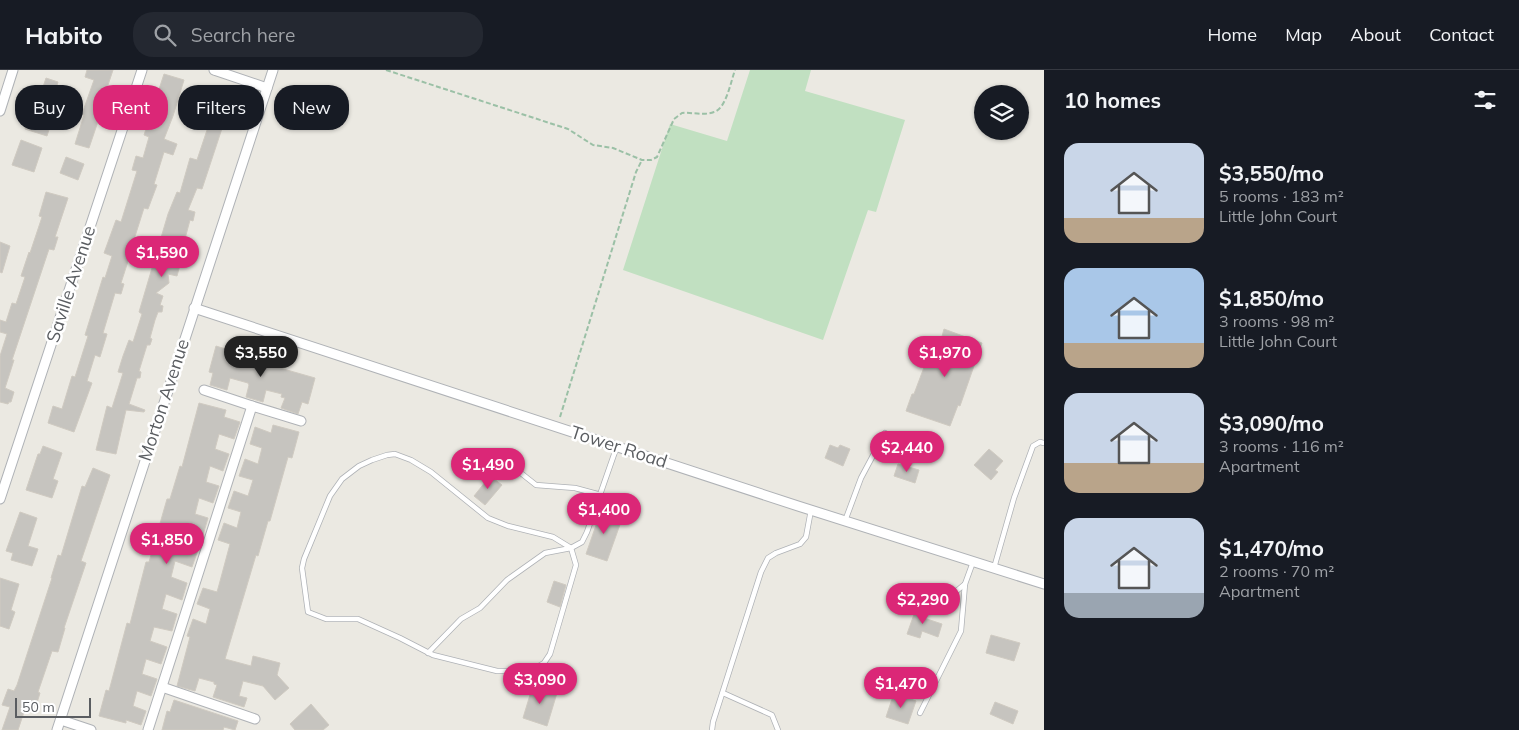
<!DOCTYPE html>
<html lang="en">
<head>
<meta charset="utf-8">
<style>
  :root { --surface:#171b24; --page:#242831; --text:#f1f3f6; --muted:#9ea1a6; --line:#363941; --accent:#db2777 }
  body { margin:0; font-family:Mulish,sans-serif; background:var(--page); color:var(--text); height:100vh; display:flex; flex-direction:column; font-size:19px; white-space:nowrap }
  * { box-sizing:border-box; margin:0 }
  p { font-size:16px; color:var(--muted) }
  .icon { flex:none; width:28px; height:28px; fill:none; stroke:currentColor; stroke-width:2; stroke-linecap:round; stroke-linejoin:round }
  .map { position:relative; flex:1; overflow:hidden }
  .panel { display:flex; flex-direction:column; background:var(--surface); width:475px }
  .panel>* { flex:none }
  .banner { position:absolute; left:15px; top:15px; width:475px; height:45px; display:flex; gap:10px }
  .tools { position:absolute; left:974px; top:15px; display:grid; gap:10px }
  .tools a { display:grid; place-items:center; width:55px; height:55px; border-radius:50%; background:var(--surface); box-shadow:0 1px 4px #0004; font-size:25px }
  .scale { position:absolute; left:15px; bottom:12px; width:76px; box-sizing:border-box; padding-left:5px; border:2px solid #5a5d61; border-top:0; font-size:14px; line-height:18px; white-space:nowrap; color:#5a5d61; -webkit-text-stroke:4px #fff; paint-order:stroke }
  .price { position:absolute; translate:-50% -42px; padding:0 11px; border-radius:18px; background:var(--accent); color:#fff; font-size:16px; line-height:32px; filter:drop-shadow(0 1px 2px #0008) }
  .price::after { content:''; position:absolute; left:50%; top:30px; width:15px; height:11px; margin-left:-8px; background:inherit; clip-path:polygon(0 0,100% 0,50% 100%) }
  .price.active { background:#222; color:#fff }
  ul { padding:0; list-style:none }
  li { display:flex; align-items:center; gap:15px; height:125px; padding:0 20px }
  li span { display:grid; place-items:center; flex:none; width:140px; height:100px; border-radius:15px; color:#555 }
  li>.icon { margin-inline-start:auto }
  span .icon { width:60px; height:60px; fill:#fffc; stroke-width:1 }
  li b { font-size:21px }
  h2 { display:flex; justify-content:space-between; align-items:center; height:60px; padding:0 20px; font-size:21px }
  .tag { padding:0 18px; border-radius:20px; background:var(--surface); box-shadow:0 1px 4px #0004; font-size:18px; line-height:45px }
  .tag.active { background:var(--accent); color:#fff }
  header { display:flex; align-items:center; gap:30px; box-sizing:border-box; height:70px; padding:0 25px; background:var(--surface); border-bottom:1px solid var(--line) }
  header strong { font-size:24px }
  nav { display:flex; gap:28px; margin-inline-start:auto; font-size:18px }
  .search { width:350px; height:45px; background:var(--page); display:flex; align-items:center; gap:12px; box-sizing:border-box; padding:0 18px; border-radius:20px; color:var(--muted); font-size:19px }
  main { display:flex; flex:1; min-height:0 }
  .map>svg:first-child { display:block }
  .green { fill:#c1e0c1 }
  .building { fill:#c6c4bf; stroke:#cfcac1 }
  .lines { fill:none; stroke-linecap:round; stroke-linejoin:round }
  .lane-casing { stroke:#afb2b6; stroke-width:6 }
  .street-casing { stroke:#afb2b6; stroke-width:11 }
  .path { stroke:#9bc0a6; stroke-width:2; stroke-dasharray:5 2.5; stroke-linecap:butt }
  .lane { stroke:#fff; stroke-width:4.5 }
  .street { stroke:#fff; stroke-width:9 }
  .labels { text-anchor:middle; stroke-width:5; stroke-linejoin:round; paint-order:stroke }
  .street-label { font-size:18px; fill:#5a5d61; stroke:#fff }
</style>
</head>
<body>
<header>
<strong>Habito</strong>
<div class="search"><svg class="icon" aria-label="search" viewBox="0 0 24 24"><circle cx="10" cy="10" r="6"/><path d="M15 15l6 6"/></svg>Search here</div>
<nav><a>Home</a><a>Map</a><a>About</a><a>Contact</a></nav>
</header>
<main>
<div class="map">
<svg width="1044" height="660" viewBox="0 0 1044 660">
  <rect width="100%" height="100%" fill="#ebe9e2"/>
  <!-- green -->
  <path class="green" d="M750,0H811L805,21L905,50L876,142L868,140L823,270L623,200L670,54L727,71Z"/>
  <!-- building -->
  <g class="building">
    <path d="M87,0H113L105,24L107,25L89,78L75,74L84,45L82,44L94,10L85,7Z"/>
    <path d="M164,4L184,10L173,46L164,69L177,74L173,85L164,82L154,114L157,115L148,139L144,138L131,179H132L121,213L124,214L121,224L115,223L103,263L107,264L100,287L95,285L87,311L92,313L74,362L48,353L53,336L62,339L72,306L75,307L88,266L85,265L103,207L105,208L112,186L104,183L116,150L121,152L137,101L132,100L136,86L143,88L149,67L144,65Z"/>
    <path d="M46,8L58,12L49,42L54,44L47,66L25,59L32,37L36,38Z"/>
    <path d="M220,21L233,25L202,119L197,118L188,140L195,142L193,151L190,150L178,195H180L177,206L168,204L169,213L156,223L163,226L160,235L163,236L162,242H158L155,250L150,268L152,269L150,275H147L139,301L141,302L140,308H137L129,334L145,340L144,342L126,340L116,384L96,380L107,336L112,338L123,303L118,302L123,286L129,270L133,272L142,244L139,242L168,144L177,122L180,123L190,88L197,90Z"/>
    <path d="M21,70L42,78L34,102L12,95Z"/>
    <path d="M66,87L84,94L78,110L60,103Z"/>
    <path d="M46,122L68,128L55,167H58L54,180L49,179L12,290H14L5,318L14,322L11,332H9L8,334L0,332V286L7,264L0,262V250L6,252L12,233L16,234L25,207L21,206L29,182L30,183L42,147L39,146Z"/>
    <path d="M0,172L10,176L2,203L0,202Z"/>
    <path d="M944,259L982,273L960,336L958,335L950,356L906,341L912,324H914L935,268L941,270Z"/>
    <path d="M216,276L281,296L280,298L315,308L308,334L302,332L298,344L281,338L285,328L281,327L282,324L266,320L263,332L246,327L249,315L248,313L230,308L227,320L210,315L213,303L209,302Z"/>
    <path d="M199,333L226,340L224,347L240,352L234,369L219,364L215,379L229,384L223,401L210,396L206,412L219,416L213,433L199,428L195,444L208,448L203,465L187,460L184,476L198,480L192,497L175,491L171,507L187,513L182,530L166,524L162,539L177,544L172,561L154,557L150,571L167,577L161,594L146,589L142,604L157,609L151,626L137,621L133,636L146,641L141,655L126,650V653L99,646L106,620L109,621L127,553L130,554L146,492H149L167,429H170L180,396L182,397Z"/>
    <path d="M273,355L299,362L292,388L288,387L270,451H268L258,486L256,485L225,589L251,596L253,586L280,593L277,605L289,618L275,630L263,616L243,611L239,626L247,628L244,637L213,627L217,615L214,614V612L199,608L195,621L177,616L190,567L187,566L193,549L206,554L210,539L197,534L203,518L217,522L219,515L230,474L218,470L224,453L237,458L241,442L228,438L234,421L248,426L253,410L239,406L245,389L258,394L262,378L250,374L255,357L271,363Z"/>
    <path d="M830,375L838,378L840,375L850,379L843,396L825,388Z"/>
    <path d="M43,376L62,383L53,409L58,411L52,428L26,420L38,384H40Z"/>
    <path d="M989,379L1003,391L995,400L998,402L991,410L974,395Z"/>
    <path d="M898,394L919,400L915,413L894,406Z"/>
    <path d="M93,398L110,405L81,491L86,493L64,558H65L58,582L52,581L38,622L40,623L36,636L27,633L18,660H2L10,637L2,635L8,619L14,621L17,615L52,508H51L58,485L61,486L82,416L85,417Z"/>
    <path d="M490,406L502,415L485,435L474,426Z"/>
    <path d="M602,438L623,446L607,491L586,484Z"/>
    <path d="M20,442L37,448L28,476L38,479L32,496L11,490L13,483L6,481Z"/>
    <path d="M0,508L19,514L11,540L15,542L9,559L0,556Z"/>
    <path d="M554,511L566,515L560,537L547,532Z"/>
    <path d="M917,536L927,540L924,548L942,554L938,567L922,561L920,568L907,564Z"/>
    <path d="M991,565L1020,573L1014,591L986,583Z"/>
    <path d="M533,615L557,623L547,656L523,648Z"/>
    <path d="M894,623L916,631L908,654L886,647Z"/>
    <path d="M174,630L238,651L235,660L224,657L223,660H162L167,641L170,642Z"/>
    <path d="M995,632L1018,641L1013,654L990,644Z"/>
    <path d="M311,634L329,655L323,660H295L290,654Z"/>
  </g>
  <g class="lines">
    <!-- lane casing -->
    <g class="lane-casing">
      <g id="lane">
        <path d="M517,400L536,415L575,418L601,425"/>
        <path d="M845,451L861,408L885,363"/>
        <path d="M571,478L553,467L508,456L488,448L431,402L411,390L395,384L387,385L372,390L359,396L342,409L330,426L304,489L302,498L308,542L326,549H358L400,568L433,585L497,601H518L537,597L544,593L550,584L576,495L571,478L582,472L587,462L617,376"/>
        <path d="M994,498L1014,428L1033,376L1040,372L1044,373"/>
        <path d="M931,534L942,533L965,514"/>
        <path d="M428,583L461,549L480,538L507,510L545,483L571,478"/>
        <path d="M723,623L772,645L778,660"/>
        <path d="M920,643L961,561L965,514L973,492"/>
        <path d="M712,660L713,652L761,502L768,488L776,483L800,474L806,467L811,440"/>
      </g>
    </g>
    <!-- street casing -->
    <g class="street-casing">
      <g id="street">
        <path d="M214,0L267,18"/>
        <path d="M0,41L13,0"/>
        <path d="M194,238L798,436L1044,514"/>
        <path d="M204,320L252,336"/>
        <path d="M0,429L142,0"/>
        <path d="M162,617L255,649"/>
        <path d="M61,650L91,660"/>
        <path d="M57,660L273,0"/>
        <path d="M148,660L252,336L301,351"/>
      </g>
    </g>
    <!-- path -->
    <g class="path">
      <path d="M386,0L568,59L593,75L613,78L642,90H651L657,87L674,49L682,43C692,42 704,46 714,42C726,39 731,11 735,0"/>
      <path d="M560,347L636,102L642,90"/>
    </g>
    <!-- lane -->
    <use href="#lane" class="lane"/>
    <!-- street -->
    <use href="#street" class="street"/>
  </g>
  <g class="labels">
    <!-- street labels -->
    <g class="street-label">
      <text transform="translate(71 214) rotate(-72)" y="6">Saville Avenue</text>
      <text transform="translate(164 330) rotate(-72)" y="6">Morton Avenue</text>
      <text transform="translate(619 377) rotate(18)" y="6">Tower Road</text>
    </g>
  </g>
</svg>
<div class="tools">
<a><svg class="icon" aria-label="layers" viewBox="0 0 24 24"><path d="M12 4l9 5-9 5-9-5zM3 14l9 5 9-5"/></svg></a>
</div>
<div class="scale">50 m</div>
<b class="price" style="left:162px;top:208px">$1,590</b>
<b class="price active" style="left:261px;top:308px">$3,550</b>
<b class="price" style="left:945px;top:308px">$1,970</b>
<b class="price" style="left:907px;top:403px">$2,440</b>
<b class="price" style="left:488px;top:420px">$1,490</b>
<b class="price" style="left:604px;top:465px">$1,400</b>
<b class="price" style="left:167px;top:495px">$1,850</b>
<b class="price" style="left:923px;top:555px">$2,290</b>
<b class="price" style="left:540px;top:635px">$3,090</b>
<b class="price" style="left:901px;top:639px">$1,470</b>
<div class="banner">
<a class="tag">Buy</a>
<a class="tag active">Rent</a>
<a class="tag">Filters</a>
<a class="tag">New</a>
</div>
</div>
<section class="panel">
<h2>10 homes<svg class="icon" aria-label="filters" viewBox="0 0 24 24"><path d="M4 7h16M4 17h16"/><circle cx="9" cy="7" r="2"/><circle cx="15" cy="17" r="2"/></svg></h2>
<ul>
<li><span style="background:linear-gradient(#c9d6e8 75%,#b9a48a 0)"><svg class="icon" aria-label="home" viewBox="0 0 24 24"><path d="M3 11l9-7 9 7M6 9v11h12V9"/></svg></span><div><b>$3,550/mo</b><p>5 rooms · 183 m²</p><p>Little John Court</p></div></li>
<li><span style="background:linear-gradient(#a9c7e8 75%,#b9a48a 0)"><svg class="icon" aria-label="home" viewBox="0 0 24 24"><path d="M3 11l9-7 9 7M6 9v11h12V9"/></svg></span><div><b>$1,850/mo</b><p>3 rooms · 98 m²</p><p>Little John Court</p></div></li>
<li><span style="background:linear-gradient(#c9d6e8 70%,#b9a48a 0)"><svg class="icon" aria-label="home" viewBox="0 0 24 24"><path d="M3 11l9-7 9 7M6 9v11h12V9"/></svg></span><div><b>$3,090/mo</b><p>3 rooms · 116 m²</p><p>Apartment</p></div></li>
<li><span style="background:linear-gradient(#c9d6e8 75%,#9aa5b1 0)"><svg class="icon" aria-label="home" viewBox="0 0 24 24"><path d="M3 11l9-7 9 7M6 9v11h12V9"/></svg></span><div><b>$1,470/mo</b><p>2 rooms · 70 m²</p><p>Apartment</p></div></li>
</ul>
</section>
</main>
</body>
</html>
